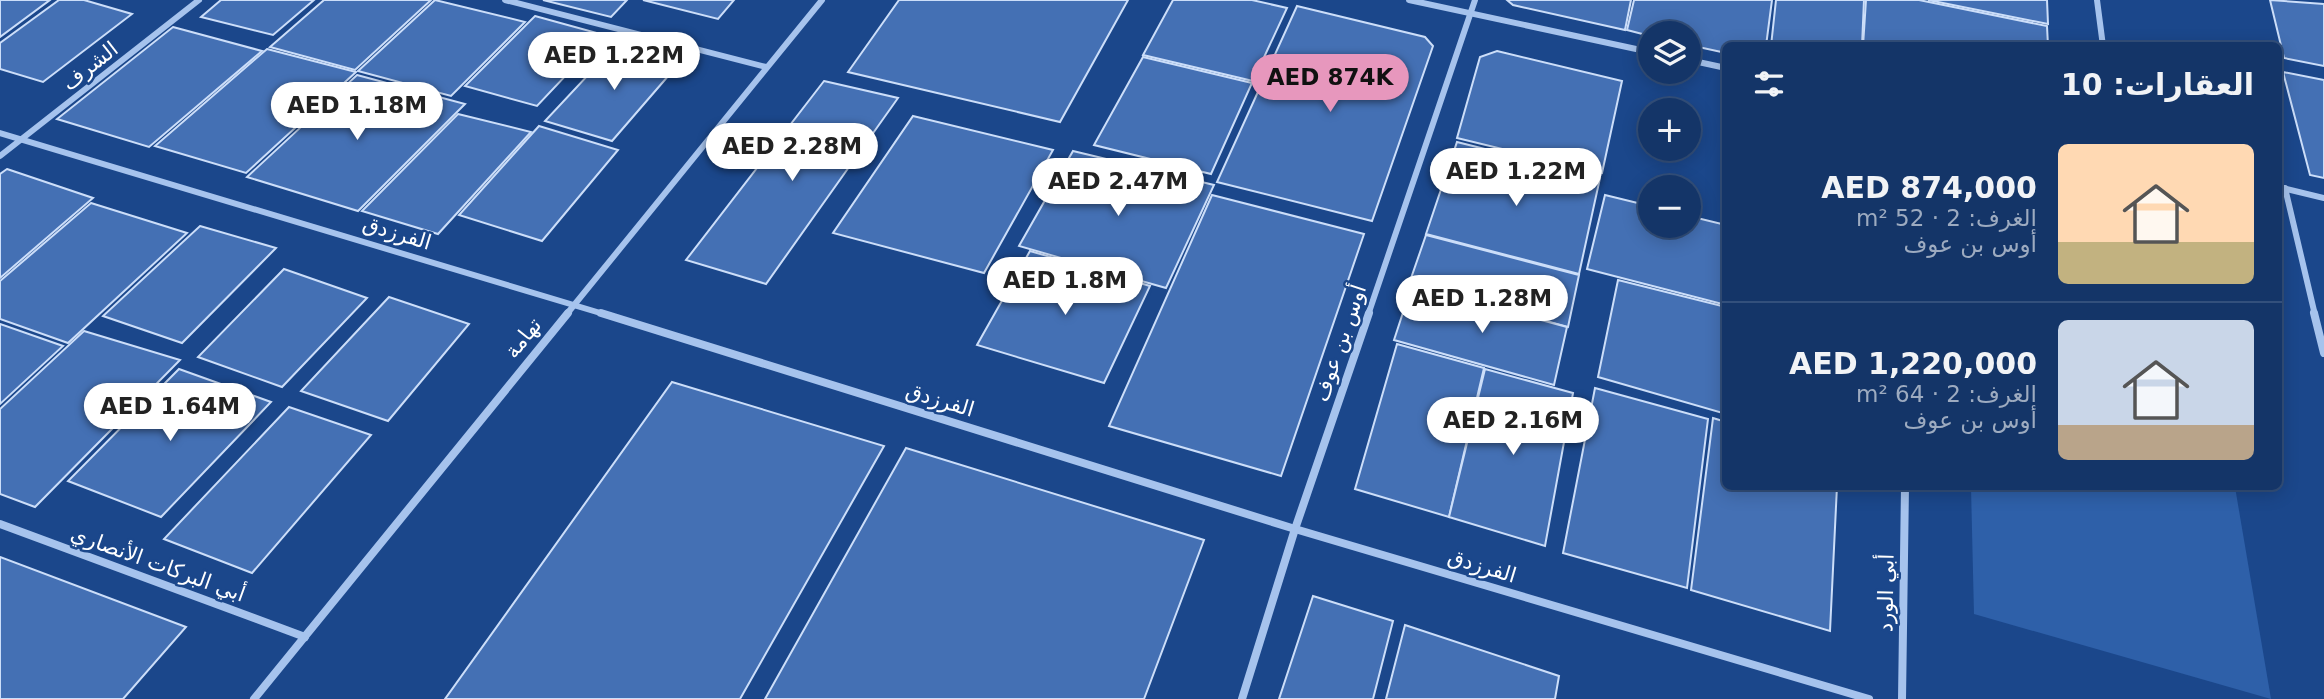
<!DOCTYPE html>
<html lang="ar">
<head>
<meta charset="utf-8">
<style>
  :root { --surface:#143568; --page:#1d3d6e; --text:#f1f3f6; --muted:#9dabc0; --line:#33507c; --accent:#e797bd }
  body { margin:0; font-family:"DejaVu Sans","Noto Naskh Arabic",sans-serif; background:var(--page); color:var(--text); direction:rtl; height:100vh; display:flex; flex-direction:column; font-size:26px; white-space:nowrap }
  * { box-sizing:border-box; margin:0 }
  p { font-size:23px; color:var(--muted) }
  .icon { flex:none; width:38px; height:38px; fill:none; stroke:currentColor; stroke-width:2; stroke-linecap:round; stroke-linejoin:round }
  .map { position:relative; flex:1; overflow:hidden; direction:ltr }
  .drawer { position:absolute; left:1722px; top:42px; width:560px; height:448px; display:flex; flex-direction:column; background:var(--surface); border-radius:10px; box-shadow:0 4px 18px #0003,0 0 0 2px var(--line); direction:rtl }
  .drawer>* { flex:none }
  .controls { position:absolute; left:1638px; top:21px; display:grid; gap:14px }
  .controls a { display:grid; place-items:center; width:63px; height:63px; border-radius:50%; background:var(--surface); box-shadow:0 4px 18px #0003,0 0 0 2px var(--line); font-size:35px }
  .price { position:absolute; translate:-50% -60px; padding:0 16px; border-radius:24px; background:#fff; color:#222; font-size:23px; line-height:46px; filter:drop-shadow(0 2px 4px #0008) }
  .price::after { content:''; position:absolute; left:50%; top:42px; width:21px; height:16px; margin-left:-10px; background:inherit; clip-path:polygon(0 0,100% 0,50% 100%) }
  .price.selected { background:var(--accent); color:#111 }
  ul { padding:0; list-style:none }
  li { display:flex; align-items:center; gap:21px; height:175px; padding:0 28px }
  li+li { border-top:2px solid var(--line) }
  li span { display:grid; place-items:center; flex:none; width:196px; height:140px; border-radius:10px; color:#555 }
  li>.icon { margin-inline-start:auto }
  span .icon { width:84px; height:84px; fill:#fffc; stroke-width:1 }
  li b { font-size:30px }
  h2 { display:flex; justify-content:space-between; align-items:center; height:84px; padding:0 28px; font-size:30px }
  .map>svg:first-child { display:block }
  .green { fill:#2e60a9 }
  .building { fill:#4470b4; stroke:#ccdef9; stroke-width:2 }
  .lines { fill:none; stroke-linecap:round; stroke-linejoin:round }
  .street-far1 { stroke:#a6c3ed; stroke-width:6 }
  .street { stroke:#a6c3ed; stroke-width:8 }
  .labels { text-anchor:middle; stroke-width:5; stroke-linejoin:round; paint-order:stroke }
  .street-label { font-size:21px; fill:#fff; stroke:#1b478b }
</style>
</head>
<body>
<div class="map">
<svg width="2324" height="699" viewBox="0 0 2324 699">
  <rect width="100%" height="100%" fill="#1b478b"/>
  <!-- green -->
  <path class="green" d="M1971,487H2235L2271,699L1974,614Z"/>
  <!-- building -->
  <g class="building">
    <path d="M0,0H50L0,37Z"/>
    <path d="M59,0H84L132,14L43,82L0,69V43Z"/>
    <path d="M221,0H314L273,35L201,17Z"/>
    <path d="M324,0H431L355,70L270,47Z"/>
    <path d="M435,0L525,22L451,96L358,71Z"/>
    <path d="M543,0H627L611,17Z"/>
    <path d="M643,0H734L718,19Z"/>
    <path d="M899,0H1128L1060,122L848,72Z"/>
    <path d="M1173,0H1252L1287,8L1253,81L1143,55Z"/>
    <path d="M1507,0H1631L1625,30L1513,5Z"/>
    <path d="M1634,0H1772L1766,46H1726V53L1689,45V33L1650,36L1627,30Z"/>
    <path d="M1776,0H1864L1862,46H1771Z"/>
    <path d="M1866,0H1919L2047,26L2048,46H1863Z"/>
    <path d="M1928,0H2047L2048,24Z"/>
    <path d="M2270,0L2324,4V66L2284,58Z"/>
    <path d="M1297,6L1425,37L1433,46L1372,221L1217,182Z"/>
    <path d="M535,16L604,35L537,106L465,86Z"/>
    <path d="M173,27L262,51L149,147L57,119Z"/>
    <path d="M618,43L682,60L612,141L545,121Z"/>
    <path d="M267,49L356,72L246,173L155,146Z"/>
    <path d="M1497,51L1622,81L1602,173L1457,138L1480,57Z"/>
    <path d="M1143,57L1252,83L1211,174L1094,145Z"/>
    <path d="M2283,72L2324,80V178L2310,175Z"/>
    <path d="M357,75L465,104L358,211L247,177Z"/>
    <path d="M824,81L898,98L766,284L686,260Z"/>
    <path d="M458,114L531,132L438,234L362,211Z"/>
    <path d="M913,116L1053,150L984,273L833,233Z"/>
    <path d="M539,126L618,150L542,241L459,215Z"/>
    <path d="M1457,142L1600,178L1579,274L1426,234Z"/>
    <path d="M1073,151L1214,185L1166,288L1019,246Z"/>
    <path d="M7,169L93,198L0,278V174Z"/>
    <path d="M1212,195L1364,234L1281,476L1109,426Z"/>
    <path d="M1605,195L1650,206V226H1689V216L1726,225V305L1587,269Z"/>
    <path d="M91,203L187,233L68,343L0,319V281Z"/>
    <path d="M200,226L276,248L182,343L103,316Z"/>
    <path d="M1426,235L1579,275L1568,327L1409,284Z"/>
    <path d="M1030,251L1150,286L1104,383L977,345Z"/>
    <path d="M284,269L367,298L282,387L198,357Z"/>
    <path d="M1618,280L1726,307V414L1598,377Z"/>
    <path d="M1412,285L1567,327L1554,385L1394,340Z"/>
    <path d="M389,297L469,324L388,421L301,391Z"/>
    <path d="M0,324L63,346L0,404Z"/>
    <path d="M84,331L180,360L35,507L0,494V409Z"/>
    <path d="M1397,344L1484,368L1449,517L1355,489Z"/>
    <path d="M179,369L271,402L161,517L68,481Z"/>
    <path d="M1485,369L1573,393L1545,546L1449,517Z"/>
    <path d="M672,382L884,446L740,699H445Z"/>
    <path d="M1595,388L1708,419L1687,588L1563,553Z"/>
    <path d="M289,407L371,435L252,573L164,539Z"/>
    <path d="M1713,418L1726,422V486H1837L1830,631L1691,590Z"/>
    <path d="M906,448L1204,540L1144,699H765Z"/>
    <path d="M0,557L186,627L123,699H0Z"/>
    <path d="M1313,596L1393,621L1373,699H1279Z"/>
    <path d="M1405,625L1559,676L1555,699H1386Z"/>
  </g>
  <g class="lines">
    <!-- street-far1 -->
    <g class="street-far1">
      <path d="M505,0L766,67"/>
      <path d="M1409,0L1650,52"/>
      <path d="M2097,0L2103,46"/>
      <path d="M1689,60L1726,68"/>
      <path d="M0,133L607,315"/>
      <path d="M0,156L199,0"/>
      <path d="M2278,187L2324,198"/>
      <path d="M2285,188L2315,315"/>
      <path d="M566,315L822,0"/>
      <path d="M1368,315L1475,0"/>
    </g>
    <!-- street -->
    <g class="street">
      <path d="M601,313L1295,529L1869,699"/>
      <path d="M2314,313L2324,353"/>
      <path d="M0,524L305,637"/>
      <path d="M254,699L568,313"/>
      <path d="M1242,699L1295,529L1369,313"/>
      <path d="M1902,699L1905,486"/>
    </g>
  </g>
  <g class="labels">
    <!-- street labels -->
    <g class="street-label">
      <text transform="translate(90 66) rotate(-38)" y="7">الشرف</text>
      <text transform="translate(397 233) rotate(17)" y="7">الفرزدق</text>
      <text transform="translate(523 338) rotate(-51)" y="7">تهامة</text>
      <text transform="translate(1340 343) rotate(-71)" y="7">أوس بن عوف</text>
      <text transform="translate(940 400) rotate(17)" y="7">الفرزدق</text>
      <text transform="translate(158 564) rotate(20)" y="7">أبي البركات الأنصاري</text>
      <text transform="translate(1482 566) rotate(17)" y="7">الفرزدق</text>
      <text transform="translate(1886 593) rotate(-89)" y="7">أبي الورد</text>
    </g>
  </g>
</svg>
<div class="controls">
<a><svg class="icon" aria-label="layers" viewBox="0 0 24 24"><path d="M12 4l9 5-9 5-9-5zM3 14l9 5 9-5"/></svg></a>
<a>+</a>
<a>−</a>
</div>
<b class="price" style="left:614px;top:92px">AED 1.22M</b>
<b class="price selected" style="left:1330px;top:114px">AED 874K</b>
<b class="price" style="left:357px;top:142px">AED 1.18M</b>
<b class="price" style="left:792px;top:183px">AED 2.28M</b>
<b class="price" style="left:1516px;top:208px">AED 1.22M</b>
<b class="price" style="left:1118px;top:218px">AED 2.47M</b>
<b class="price" style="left:1065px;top:317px">AED 1.8M</b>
<b class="price" style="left:1482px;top:335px">AED 1.28M</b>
<b class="price" style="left:170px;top:443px">AED 1.64M</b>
<b class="price" style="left:1513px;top:457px">AED 2.16M</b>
<section class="drawer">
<h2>العقارات: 10<svg class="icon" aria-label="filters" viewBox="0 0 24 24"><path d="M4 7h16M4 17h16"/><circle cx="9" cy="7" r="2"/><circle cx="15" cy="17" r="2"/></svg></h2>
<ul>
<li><span style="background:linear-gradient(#ffd9b3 70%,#c2b280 0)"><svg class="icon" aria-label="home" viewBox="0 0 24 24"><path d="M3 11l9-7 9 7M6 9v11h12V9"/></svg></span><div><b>AED 874,000</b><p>الغرف: 2 · 52 m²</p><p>أوس بن عوف</p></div></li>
<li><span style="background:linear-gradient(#c9d6e8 75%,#b9a48a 0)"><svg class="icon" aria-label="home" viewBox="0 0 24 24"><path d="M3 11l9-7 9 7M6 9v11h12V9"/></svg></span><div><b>AED 1,220,000</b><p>الغرف: 2 · 64 m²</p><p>أوس بن عوف</p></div></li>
</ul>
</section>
</div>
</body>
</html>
